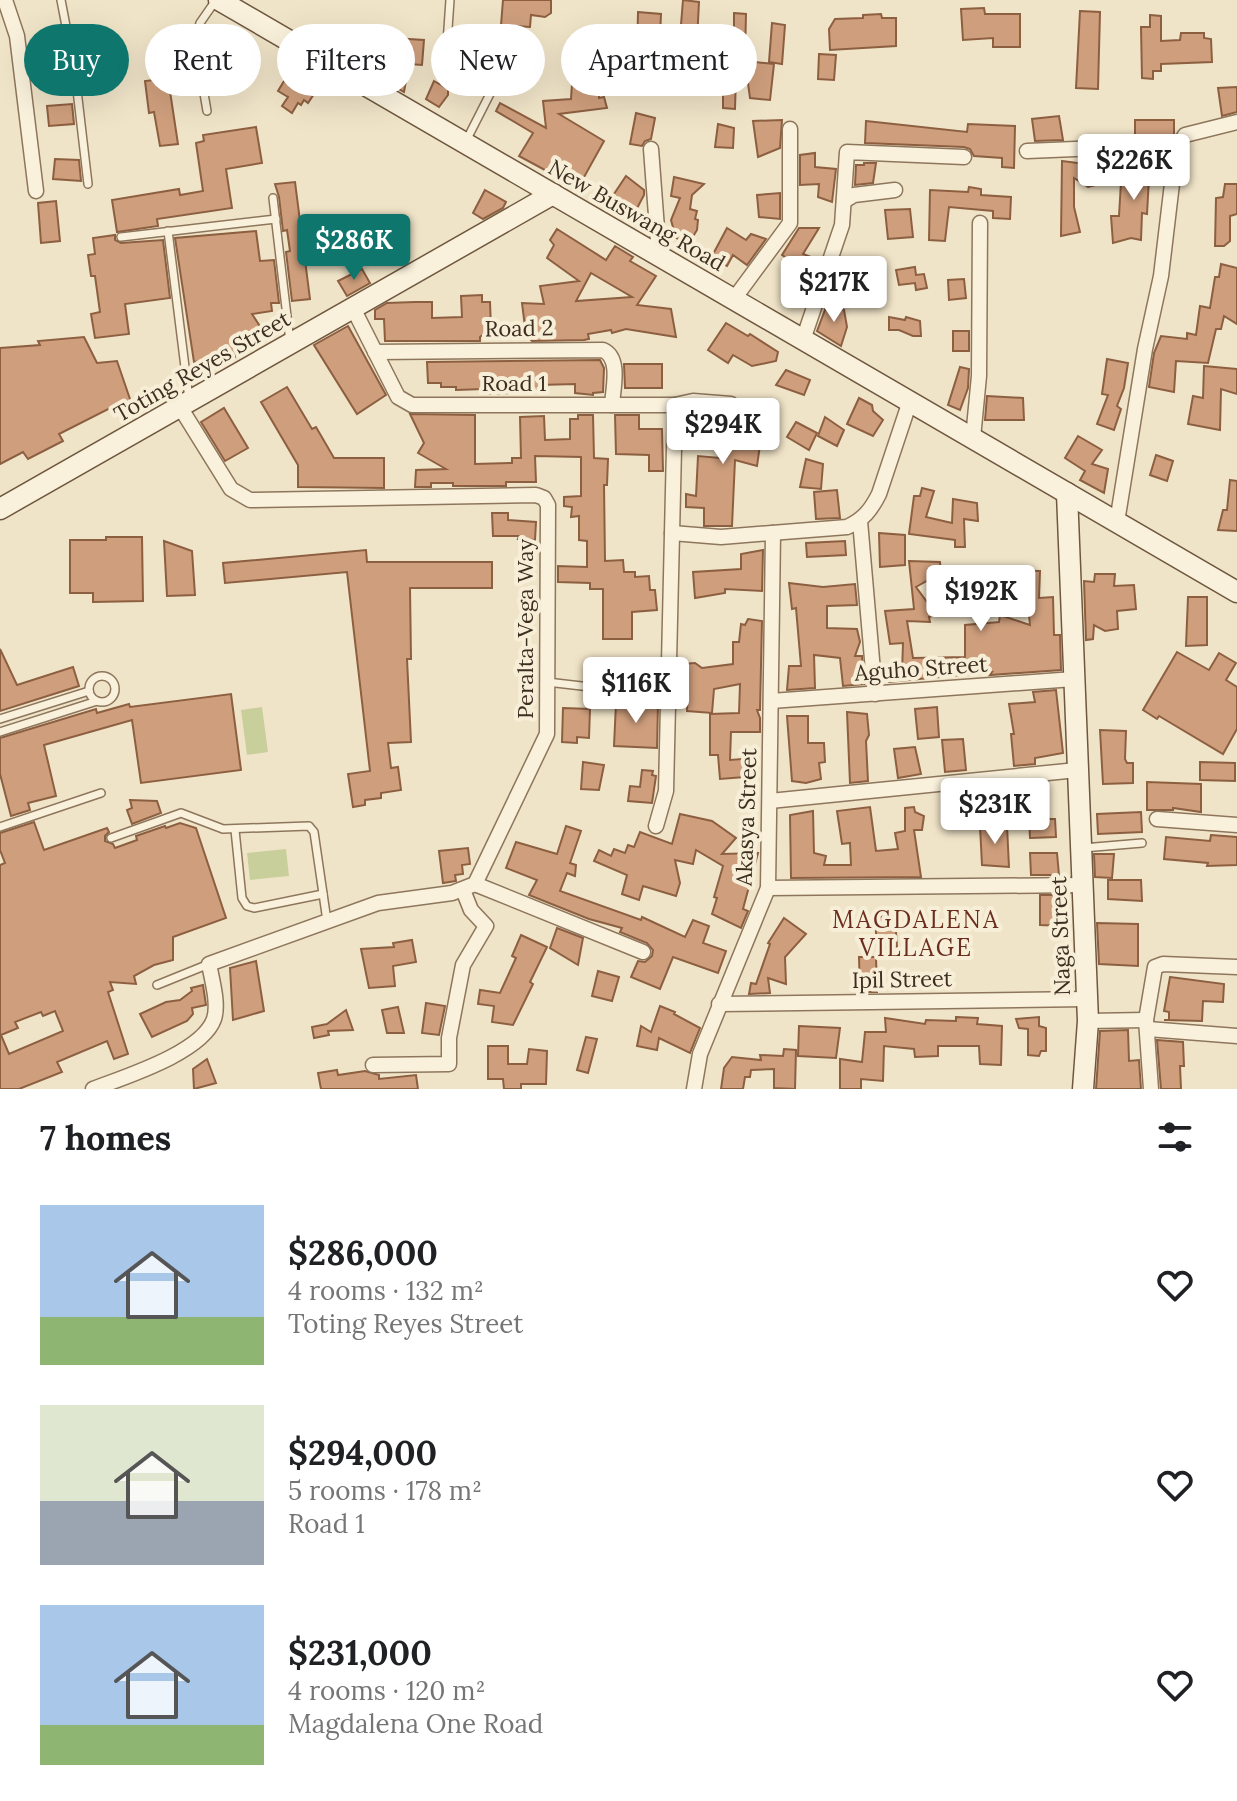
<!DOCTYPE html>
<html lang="en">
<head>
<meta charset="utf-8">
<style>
  :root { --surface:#fff; --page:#f6f6f6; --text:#202124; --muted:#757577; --accent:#0f766e }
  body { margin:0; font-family:Lora,serif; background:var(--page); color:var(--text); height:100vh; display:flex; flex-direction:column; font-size:30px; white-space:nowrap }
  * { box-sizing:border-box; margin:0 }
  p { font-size:26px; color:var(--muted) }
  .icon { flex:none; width:44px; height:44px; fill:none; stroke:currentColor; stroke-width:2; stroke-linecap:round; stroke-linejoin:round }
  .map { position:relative; height:1089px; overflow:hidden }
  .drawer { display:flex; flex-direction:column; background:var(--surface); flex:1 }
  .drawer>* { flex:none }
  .hud { position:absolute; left:24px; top:24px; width:800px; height:72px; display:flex; gap:16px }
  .price { position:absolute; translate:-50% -68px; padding:0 18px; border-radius:8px; background:#fff; color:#222; font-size:26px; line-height:52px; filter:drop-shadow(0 2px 4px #0008) }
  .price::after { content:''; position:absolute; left:50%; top:48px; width:24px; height:18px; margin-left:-12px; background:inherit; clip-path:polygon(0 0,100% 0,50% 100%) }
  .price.current { background:var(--accent); color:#fff }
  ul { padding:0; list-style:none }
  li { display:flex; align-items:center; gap:24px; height:200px; padding:0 40px }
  li span { display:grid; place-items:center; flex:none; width:224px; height:160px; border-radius:0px; color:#555 }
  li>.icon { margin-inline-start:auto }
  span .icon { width:96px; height:96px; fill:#fffc; stroke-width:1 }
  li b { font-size:34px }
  h2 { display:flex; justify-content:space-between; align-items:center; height:96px; padding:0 40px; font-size:34px }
  .tag { padding:0 28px; border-radius:36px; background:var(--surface); box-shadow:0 8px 32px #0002; font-size:28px; line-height:72px }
  .tag.current { background:var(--accent); color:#fff }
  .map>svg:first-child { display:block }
  .green { fill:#c9cf9b }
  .building { fill:#cf9f7d; stroke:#8d5f41; stroke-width:2; fill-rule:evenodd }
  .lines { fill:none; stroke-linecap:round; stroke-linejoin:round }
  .lane-casing { stroke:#8d765c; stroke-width:10 }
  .street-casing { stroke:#8d765c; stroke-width:17 }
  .secondary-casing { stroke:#6f573f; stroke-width:23 }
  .lane { stroke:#faf1dc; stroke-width:7 }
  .street { stroke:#faf1dc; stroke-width:14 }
  .secondary { stroke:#faf1dc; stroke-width:20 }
  .labels { text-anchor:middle; stroke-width:8; stroke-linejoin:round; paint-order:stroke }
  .street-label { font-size:22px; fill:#3d2e20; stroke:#f7eed8 }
  .neighbourhood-label { font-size:24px; letter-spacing:2px; fill:#6b2e1e; stroke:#f7eed8 }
</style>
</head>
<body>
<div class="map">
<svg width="1237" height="1089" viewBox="0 0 1237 1089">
  <rect width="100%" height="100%" fill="#f0e4c8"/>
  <!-- green -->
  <g class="green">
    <path d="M262,707L268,752L247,755L241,710Z"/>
    <path d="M286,849L289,876L250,880L247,853Z"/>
  </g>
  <!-- building -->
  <g class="building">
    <path d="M503,0H551V13L545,17L531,15L530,27L501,25Z"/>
    <path d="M683,0L699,2L697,41L701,42L699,53L690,60L695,67L693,77L677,74Z"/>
    <path d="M984,8L985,14H1020V47H993V38L963,40L961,9Z"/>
    <path d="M1080,11L1100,12L1098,89L1076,88Z"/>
    <path d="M638,12L661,14L659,60L637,56Z"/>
    <path d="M734,13L746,14L745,54H734Z"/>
    <path d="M881,14L882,18H896V46L830,50L829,29L835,19L863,18V15Z"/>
    <path d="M1150,15L1161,16V41L1180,40L1181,33H1204V38L1211,39L1212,62L1161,64V71H1153V79L1142,78L1141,27H1150Z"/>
    <path d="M772,23L785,25L782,64L769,62Z"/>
    <path d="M584,32L600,35L599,98L604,97L607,108L559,114L604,141L578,188L519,156L533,133L496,111L500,103L546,128L543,101L571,99L575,37L582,38Z"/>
    <path d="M376,37L424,40L422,65L409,64L404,92L388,83L389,76L375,75Z"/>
    <path d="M819,54L836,55L834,80L818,79Z"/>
    <path d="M745,61L774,64L770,100L750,98Z"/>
    <path d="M289,73L316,91L308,103L304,100L301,105L298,103L292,113L282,106L288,97L278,91Z"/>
    <path d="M736,76L735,109L723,108V84Z"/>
    <path d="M168,78L178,144L160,146L154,112L149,113L145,81Z"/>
    <path d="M434,81L448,89V95L439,107L426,99Z"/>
    <path d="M1237,87V112L1222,116L1218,88Z"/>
    <path d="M72,104L74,124L49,126L47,106Z"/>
    <path d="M636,113L655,118L651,139L645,141L642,146L630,144Z"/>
    <path d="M1059,116L1063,140L1035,141L1032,119Z"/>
    <path d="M782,120L780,148L758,157L753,121Z"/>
    <path d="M1135,120H1174V134L1170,140L1135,139Z"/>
    <path d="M866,121L967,132L968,124L1015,126L1014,168L1002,167V158L974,156L970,149L964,147L865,143Z"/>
    <path d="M718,124L734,128L733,148L715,147Z"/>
    <path d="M256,127L262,163L226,169L232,208L157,219L158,226L117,232L112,200L179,189L180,195L203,191L196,143L204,141L203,135Z"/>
    <path d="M815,153V167L836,169L832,202L818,197L819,184L800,185V155Z"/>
    <path d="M55,159L79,160L81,181L53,179Z"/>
    <path d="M1134,159L1157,160L1155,178H1149L1147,214L1142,213L1141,240L1131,238L1113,243L1111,216H1119L1121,182L1131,183Z"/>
    <path d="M1062,161L1094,165L1093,174L1100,178L1096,185L1088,187L1074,178V207L1080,232L1061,236Z"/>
    <path d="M864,163H876L873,183L855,185L856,165H864Z"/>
    <path d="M626,176L644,190V195L634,214L610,200Z"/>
    <path d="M674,177L704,184L692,195L690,209L697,211L695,219L698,220L697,230L689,243L676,238L671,220L680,198L671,196Z"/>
    <path d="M295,182L310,299L292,301L286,252L290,251L287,230L283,231L279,197L275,184Z"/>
    <path d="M1225,184H1237V214L1230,216V241L1224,246H1215L1216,198L1223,197Z"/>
    <path d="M969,187L981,189V195L1011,197L1010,219L993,218V211L949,207L945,241L929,240L930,190L968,192Z"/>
    <path d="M485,190L506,202L503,208L483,219L473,213Z"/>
    <path d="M780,193V219L759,217L757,195Z"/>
    <path d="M56,201L60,241L41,243L38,203Z"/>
    <path d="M910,209L913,237L888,239L885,210Z"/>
    <path d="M727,228L746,240L751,234L766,239L747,265L733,255L727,266L711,258Z"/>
    <path d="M799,228H819L803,254L819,260L809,292L793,284L800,267L782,255Z"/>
    <path d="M557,229L606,260L615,246L633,257L630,261L656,276L637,305L671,309L676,337L626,329L612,333L611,330L588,334L589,339L584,340L532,341L526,335L522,303L544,304L540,286L579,281L547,258L554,245L550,240ZM591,273L632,297L576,301Z"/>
    <path d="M256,231L260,261L274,260L279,303H271L272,311L252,314L267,337L248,350L234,351L235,357L194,362L175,238Z"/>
    <path d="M115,235V240L121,243L163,240L170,298L125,304L129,334L95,338L91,314L100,312L95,276H91L88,255L95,254L93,238Z"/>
    <path d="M1221,264L1237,268V324L1224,316L1221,329H1216L1208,363L1176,361L1174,392L1149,387L1154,353L1161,336L1187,339V333L1196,335L1200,306L1210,308L1215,277H1219Z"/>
    <path d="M915,267L916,275L924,274L927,288L916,290L915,283L899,285L896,270Z"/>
    <path d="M362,269L370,283L347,296L338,281Z"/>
    <path d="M964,279L966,298L949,300L948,280Z"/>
    <path d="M482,295V302H490L491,328L480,337V341H385L384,319H375V310L387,303L415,302H432V318L462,317L461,296Z"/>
    <path d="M828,302L844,310L847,327L841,346L817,331Z"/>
    <path d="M889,317L905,320L906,317L920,321L921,336H913L899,330H889Z"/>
    <path d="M726,323L748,336L750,334L778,352L776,361L752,366L733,355L728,363L708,350Z"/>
    <path d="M348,326L386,395L357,414L314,345Z"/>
    <rect x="953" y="331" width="16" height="20"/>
    <path d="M84,337L97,363L117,361L132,405L121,410L118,404L59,434L63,441L28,459L23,452L0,464V348L40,345L38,341Z"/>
    <path d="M1107,359L1128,363L1124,388L1117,406L1121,409L1114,430L1097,424L1108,395L1102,394Z"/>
    <path d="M600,360L604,368L603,392L593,393V395L575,393V384L539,385V389L511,390L512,393L484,394V389L456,390V387H441V383H428L427,362Z"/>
    <path d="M624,364H662V388H625Z"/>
    <path d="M1204,366L1237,369V394L1221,389L1220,430L1188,424L1193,396L1203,398Z"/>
    <path d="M960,367L969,369L968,388L960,410L948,405Z"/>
    <path d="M786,370L810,380L804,395L776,385Z"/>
    <path d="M287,387L312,429L316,427L334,458H384V488L298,487V465L261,402Z"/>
    <path d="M987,396L1023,398L1024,420H985Z"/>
    <path d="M859,398L872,405L873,411L883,420L873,436L847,424Z"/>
    <path d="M224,408L248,448L225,461L201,422Z"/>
    <path d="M410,414L475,415V464L512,463V458H521L520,417L544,416L545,440L570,439V419H578V415H593L594,458L608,459L607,485H604L605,561L623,560L624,572H635V577L649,576L650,590H655L657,610L632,612V639H603V589H590V583L558,582V566L587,567V541L579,540V516L571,517L572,507L564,506V497L581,496V457L535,456L536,482H506V486H453V483H431V487H415L416,470L446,469L418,453L424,443Z"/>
    <path d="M615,415H639V429H662L663,471H649V455L616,454Z"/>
    <path d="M696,415L754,420V427L766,428L767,445H760L757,466L735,460L732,526H704V508L686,507V494L696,496L698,456L720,458L728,433L684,431L685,424L696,422Z"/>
    <path d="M825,417L844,430L837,446L818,436Z"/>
    <path d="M796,422L817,433L809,450L787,437Z"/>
    <path d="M1078,436L1102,450L1092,464L1108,469L1104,493L1080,480L1085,471L1065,458Z"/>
    <path d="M1156,455L1173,461L1167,481L1150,475Z"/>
    <path d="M806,459L823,464L821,489L800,487Z"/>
    <path d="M1230,480L1237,481V531L1218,530L1223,510H1227Z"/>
    <path d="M922,488L934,491L926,517L952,523L953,499L977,503L978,521L964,519L965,547H955V540L909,534L914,496H920Z"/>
    <path d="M837,490L840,518L816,519L814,492Z"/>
    <path d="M492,513H508V520L536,522L535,540L518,539L519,536H493Z"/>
    <path d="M879,533L905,535V565L880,567Z"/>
    <path d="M106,537H142L143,601L93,602V593H70V540H106Z"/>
    <path d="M164,541L192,551L195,595L167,596Z"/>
    <path d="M845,541L846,555L807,557L806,543Z"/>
    <path d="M366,550L367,562H492V588H410L411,659H407L411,742L388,743L391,768L398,767L401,790L381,793V798L365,800V805L353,807L348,774L370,771L347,572L225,583L223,563Z"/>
    <path d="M763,550L762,591L725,589V593L695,598L693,572L741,569V554Z"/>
    <path d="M909,561L940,562L941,577L932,578L916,587L930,606L939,599L948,601L949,611L929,617L930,622L907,621L913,658L965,657V625L999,622L1000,615L1030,625L1026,587H999L1000,570L1040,571L1039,598L1053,597L1054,635H1060L1061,670L990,675L992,672L889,682L890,674L902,673L903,643L890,644L885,611L914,609Z"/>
    <path d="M1095,574H1115L1114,586L1134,585L1136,609L1117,611L1118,629L1105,631L1094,625L1093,639L1086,640L1084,581L1094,582Z"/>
    <path d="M789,583L823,587L855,584L857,605L827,606V628L857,629L860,642L855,656H862L864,684L843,686L840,658L814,655L815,688L787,690L789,666H801L796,608L792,609Z"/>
    <path d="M1188,597H1207V645L1186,646Z"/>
    <path d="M748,619L762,621L760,710H757L760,718V732H731L730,760L755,758L757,776L720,779L718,755H710V714L739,713L740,684L714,689L712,713L687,711L688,686L681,684L682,664L695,663L702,668L733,664V642H739L741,624L745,625Z"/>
    <path d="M0,649L17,685L73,667L79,686L0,711Z"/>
    <path d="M1177,652L1209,670L1219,653L1236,663L1226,680L1237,687V729L1223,754L1159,716L1157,719L1143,710Z"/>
    <path d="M1056,690L1063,753L1035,758V764L1014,766L1011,734H1014L1009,704L1035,702L1033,692Z"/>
    <path d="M231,694L241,770L141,783L132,720L44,745L56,796L28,803L30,810L11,816L0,774V738L96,709L97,713L129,704L130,707Z"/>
    <path d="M616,703L658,704L657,748L614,746Z"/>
    <path d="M937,707L939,737L918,739L915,709Z"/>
    <path d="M563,708L590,709L589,738L577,737V743L562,742Z"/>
    <path d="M847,712L867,714L869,735L866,741L868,781L850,783Z"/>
    <path d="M787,716H808V743H824L825,762L819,763L821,779L806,783L792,781Z"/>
    <path d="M1100,730L1126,731L1125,759L1127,763H1133V783L1103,784Z"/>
    <path d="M963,739L966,770L945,772L942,740Z"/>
    <path d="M915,747L921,774L898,778L894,749Z"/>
    <path d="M583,762L604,765L599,790L581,789Z"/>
    <path d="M1200,762L1235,763V781L1200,780Z"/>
    <path d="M642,770L653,771L652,775L656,776L652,803L628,801L630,786L640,787Z"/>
    <path d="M1147,782L1201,784V812L1173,808V810H1147Z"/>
    <path d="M1039,784L1042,819H1055L1056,837L1030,838L1029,815H1019V789H1027L1028,785Z"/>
    <path d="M130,800L157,801L161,813L132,824L127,810L132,808Z"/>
    <path d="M950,806L959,807L961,813L972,812L976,826L952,828Z"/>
    <path d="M870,807L876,851L898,849L895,833L905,831V808L914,807L915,812L924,816L922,830H914L921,877L791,878L790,815L813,811L814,853L826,856L824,865H851L850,843L842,844L837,811Z"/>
    <path d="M1141,812L1142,832L1098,834L1097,814Z"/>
    <path d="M680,814L712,821L736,838L722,854L758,853L743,909L748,911L741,928L712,914L717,898L714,897L723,866L696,850L693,864L675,860L680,883L676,896L643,886L639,900L622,894L627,875L594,861L599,850L611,856L614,849L625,853L628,845L634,847L640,832L672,844Z"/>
    <path d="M34,822L44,850L107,828L109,832L105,836V841L113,844L115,848L137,840L136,836L165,826L166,828L180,823L196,828L226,918L173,937V960L154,965L134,976L136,984L110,982L113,990L108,992L128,1054L114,1059L107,1041L57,1062L62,1072L19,1089H0V865L5,863L0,850V833ZM55,1011L63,1031L9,1054L1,1035L18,1028L15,1022L41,1012L43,1016Z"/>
    <path d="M566,826L581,831L570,863L576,865L575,876L567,873L560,891L641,920L642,917L685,937L693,920L709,926L703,943L726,951L718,973L673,957L660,989L631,977L638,961L645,962L652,956L653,950L647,943L620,932L622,928L589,919L529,895L537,880L506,868L516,842L557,854Z"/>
    <path d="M980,826H1007L1009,867L982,865Z"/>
    <path d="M1211,835L1237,837V865L1207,866L1208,863L1164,859L1166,837L1210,841Z"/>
    <path d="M468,848L470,864L462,865L463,874L455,875L456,881L443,883L439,851Z"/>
    <path d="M1030,853H1057L1059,875H1031Z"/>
    <path d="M1094,854H1114L1112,878L1095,877Z"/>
    <path d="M1108,880H1141L1142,901L1108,899Z"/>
    <path d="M1040,895H1065L1064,926L1040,925Z"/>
    <path d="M895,916L897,947L877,949L875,917Z"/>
    <path d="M784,918L806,934L785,957L786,984L768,978L770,993L749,994L751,983L756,984L770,944L768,943Z"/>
    <path d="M1097,923L1138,924V966L1099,964Z"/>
    <path d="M557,928L583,938L578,965L550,948Z"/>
    <path d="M521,935L547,947L530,982L533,984L513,1025L492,1022L494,1006L478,1004L480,990L500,993L516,958L512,956Z"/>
    <path d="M412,940L416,962L393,966L395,986L369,988L361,949L394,947L393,943Z"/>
    <path d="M859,957H876L877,992H860Z"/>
    <path d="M256,961L264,1011L233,1020L230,968Z"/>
    <path d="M598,971L619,977L612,1001L592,996Z"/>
    <path d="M1170,977L1224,984L1223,1002L1203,1001L1202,1021L1164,1020H1169V1012L1164,1011Z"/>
    <path d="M203,985L206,1005L192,1008L193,1014L187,1021L152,1037L140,1014L166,1002L180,1000L192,991L191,988Z"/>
    <path d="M426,1003L445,1006L439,1035L422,1033Z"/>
    <path d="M660,1006L675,1012L674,1014L700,1028L690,1053L659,1038L657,1050L637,1046L641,1026L651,1032Z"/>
    <path d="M398,1007L404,1033H387L382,1010Z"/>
    <path d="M346,1010L353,1030L328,1031L329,1035L314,1038L312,1027L327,1024Z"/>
    <path d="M956,1017L978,1018L977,1024L1002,1026L1001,1065L980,1064L979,1046H938V1056L915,1057L914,1049L884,1046L883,1081L861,1079V1089H840V1059L862,1062L865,1032H886L885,1018L925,1024L926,1020L956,1021Z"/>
    <path d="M1039,1017V1026L1046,1028V1051H1041L1039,1056L1028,1055V1029L1019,1028L1016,1019Z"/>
    <path d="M799,1026L840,1028L836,1058L798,1056Z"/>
    <path d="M1128,1030L1129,1061L1139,1060L1141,1089H1096L1100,1031Z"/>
    <path d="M586,1037L597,1039L588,1073L577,1070Z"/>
    <path d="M1157,1040L1183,1042L1184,1066H1180L1181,1089H1161Z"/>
    <path d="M488,1046H508V1064H527L529,1049L547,1051L546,1084H521V1089H504L503,1079H488Z"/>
    <path d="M784,1049L796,1050L795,1089L774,1088V1069L751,1070L750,1077H745L743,1089H721L724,1068L732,1057L761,1060L760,1055L783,1056Z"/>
    <path d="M207,1059L216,1083L194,1089L193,1069Z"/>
    <path d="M337,1070L338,1075L365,1071L379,1075V1079L416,1075L418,1089H321L318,1073Z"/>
  </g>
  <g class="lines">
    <!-- lane casing -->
    <g class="lane-casing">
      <g id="lane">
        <path d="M61,0L75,73L88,184"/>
        <path d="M447,43L450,0"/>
        <path d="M207,111L195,41L200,23L216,0"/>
        <path d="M466,141L495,84"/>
        <path d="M273,198L290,342"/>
        <path d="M168,231L189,399"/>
        <path d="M121,237L276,219"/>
        <circle cx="102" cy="689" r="13"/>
        <path d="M547,682L668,696"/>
        <path d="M0,719L89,691"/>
        <path d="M0,732L97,701"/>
        <path d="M0,827L101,793"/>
        <path d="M235,830L242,898L247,906L254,908L323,894"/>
        <path d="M111,838L181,813L223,829L309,826L314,832L327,921"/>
        <path d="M1083,848L1142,843"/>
        <path d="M157,985L209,964"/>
      </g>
    </g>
    <!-- street casing -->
    <g class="street-casing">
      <g id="street">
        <path d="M5,0L17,36L36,191"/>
        <path d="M651,149L659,255"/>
        <path d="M1027,151L1099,148L1176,150"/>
        <path d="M844,201L854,195L895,190"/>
        <path d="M734,299L790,223V129"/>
        <path d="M353,308L398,397L412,405H675L693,401L731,404"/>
        <path d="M803,340L842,225L847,152L964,157"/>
        <path d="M375,352L603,350C621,358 613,388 612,405"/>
        <path d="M973,438L979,376L980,223"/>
        <path d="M860,521L875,694"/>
        <path d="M1117,522L1145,349L1161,276L1176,150L1185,135L1237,122"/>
        <path d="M672,533L721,537L847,527C863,520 871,510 879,494L910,401"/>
        <path d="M771,701L1074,679"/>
        <path d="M770,801L1077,770"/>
        <path d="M1157,819L1237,825"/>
        <path d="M656,826L666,791L675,405"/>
        <path d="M475,884L643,952"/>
        <path d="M768,888L1082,885"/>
        <path d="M719,1004L1086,999"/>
        <path d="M1088,1021L1146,1020"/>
        <path d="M1148,1029L1237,1036"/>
        <path d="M373,1065L449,1064V1038L463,965L486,926L471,910L463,890"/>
        <path d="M93,1089C124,1077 202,1053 214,1019C219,1004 212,980 209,964L378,903L452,893L475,884L547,734L548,505L544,498L536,495L250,500L231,489L180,407"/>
        <path d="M694,1089L700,1054L768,888L773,533"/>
        <path d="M1151,1089L1146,1020L1155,967L1163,964L1237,967"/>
      </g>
    </g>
    <!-- secondary casing -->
    <g class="secondary-casing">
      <g id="secondary">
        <path d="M219,0L1237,592"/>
        <path d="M1067,493L1088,1021L1083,1089"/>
        <path d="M0,509L553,194"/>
      </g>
    </g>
    <!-- lane -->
    <use href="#lane" class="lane"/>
    <!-- street -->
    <use href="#street" class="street"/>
    <!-- secondary -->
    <use href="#secondary" class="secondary"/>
  </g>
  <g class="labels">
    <!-- street labels -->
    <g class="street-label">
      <text transform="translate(637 215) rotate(30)" y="8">New Buswang Road</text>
      <text transform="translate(519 328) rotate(-1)" y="8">Road 2</text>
      <text transform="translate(202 366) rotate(-30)" y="8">Toting Reyes Street</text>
      <text x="514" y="391">Road 1</text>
      <text transform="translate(525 629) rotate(-90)" y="8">Peralta-Vega Way</text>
      <text transform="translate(921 668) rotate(-4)" y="8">Aguho Street</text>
      <text transform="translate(746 817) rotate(-88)" y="8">Akasya Street</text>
      <text transform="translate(1060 936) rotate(-92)" y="8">Naga Street</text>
      <text transform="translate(902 979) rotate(-1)" y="8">Ipil Street</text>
    </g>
    <!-- neighbourhood labels -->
    <g class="neighbourhood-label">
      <text x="916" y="928">MAGDALENA<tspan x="916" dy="28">VILLAGE</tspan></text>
    </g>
  </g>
</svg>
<b class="price" style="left:1134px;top:202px">$226K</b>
<b class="price current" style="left:354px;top:282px">$286K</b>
<b class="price" style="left:834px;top:324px">$217K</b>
<b class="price" style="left:723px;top:466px">$294K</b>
<b class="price" style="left:981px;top:633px">$192K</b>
<b class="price" style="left:636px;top:725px">$116K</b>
<b class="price" style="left:995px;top:846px">$231K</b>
<div class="hud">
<a class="tag current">Buy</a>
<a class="tag">Rent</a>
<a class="tag">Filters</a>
<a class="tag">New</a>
<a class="tag">Apartment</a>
</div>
</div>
<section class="drawer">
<h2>7 homes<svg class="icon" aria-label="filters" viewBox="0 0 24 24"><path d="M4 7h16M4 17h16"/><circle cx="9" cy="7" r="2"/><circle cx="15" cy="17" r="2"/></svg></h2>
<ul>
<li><span style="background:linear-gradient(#a9c7e8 70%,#8fb573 0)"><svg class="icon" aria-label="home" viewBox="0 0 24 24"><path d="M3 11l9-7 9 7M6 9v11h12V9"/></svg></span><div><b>$286,000</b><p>4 rooms · 132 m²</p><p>Toting Reyes Street</p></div><svg class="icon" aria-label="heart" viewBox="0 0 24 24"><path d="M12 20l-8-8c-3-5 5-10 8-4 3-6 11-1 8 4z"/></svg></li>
<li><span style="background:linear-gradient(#dfe7d0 60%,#9aa5b1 0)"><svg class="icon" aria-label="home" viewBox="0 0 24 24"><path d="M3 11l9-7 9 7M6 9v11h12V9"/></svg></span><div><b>$294,000</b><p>5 rooms · 178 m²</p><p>Road 1</p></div><svg class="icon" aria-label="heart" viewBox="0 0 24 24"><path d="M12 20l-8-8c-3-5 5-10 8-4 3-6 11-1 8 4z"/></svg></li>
<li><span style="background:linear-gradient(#a9c7e8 75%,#8fb573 0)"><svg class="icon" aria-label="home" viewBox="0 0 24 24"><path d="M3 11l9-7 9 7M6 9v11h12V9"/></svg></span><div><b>$231,000</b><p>4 rooms · 120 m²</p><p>Magdalena One Road</p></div><svg class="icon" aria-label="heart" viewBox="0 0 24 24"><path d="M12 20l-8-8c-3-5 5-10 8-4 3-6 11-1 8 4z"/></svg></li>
</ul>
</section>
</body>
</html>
